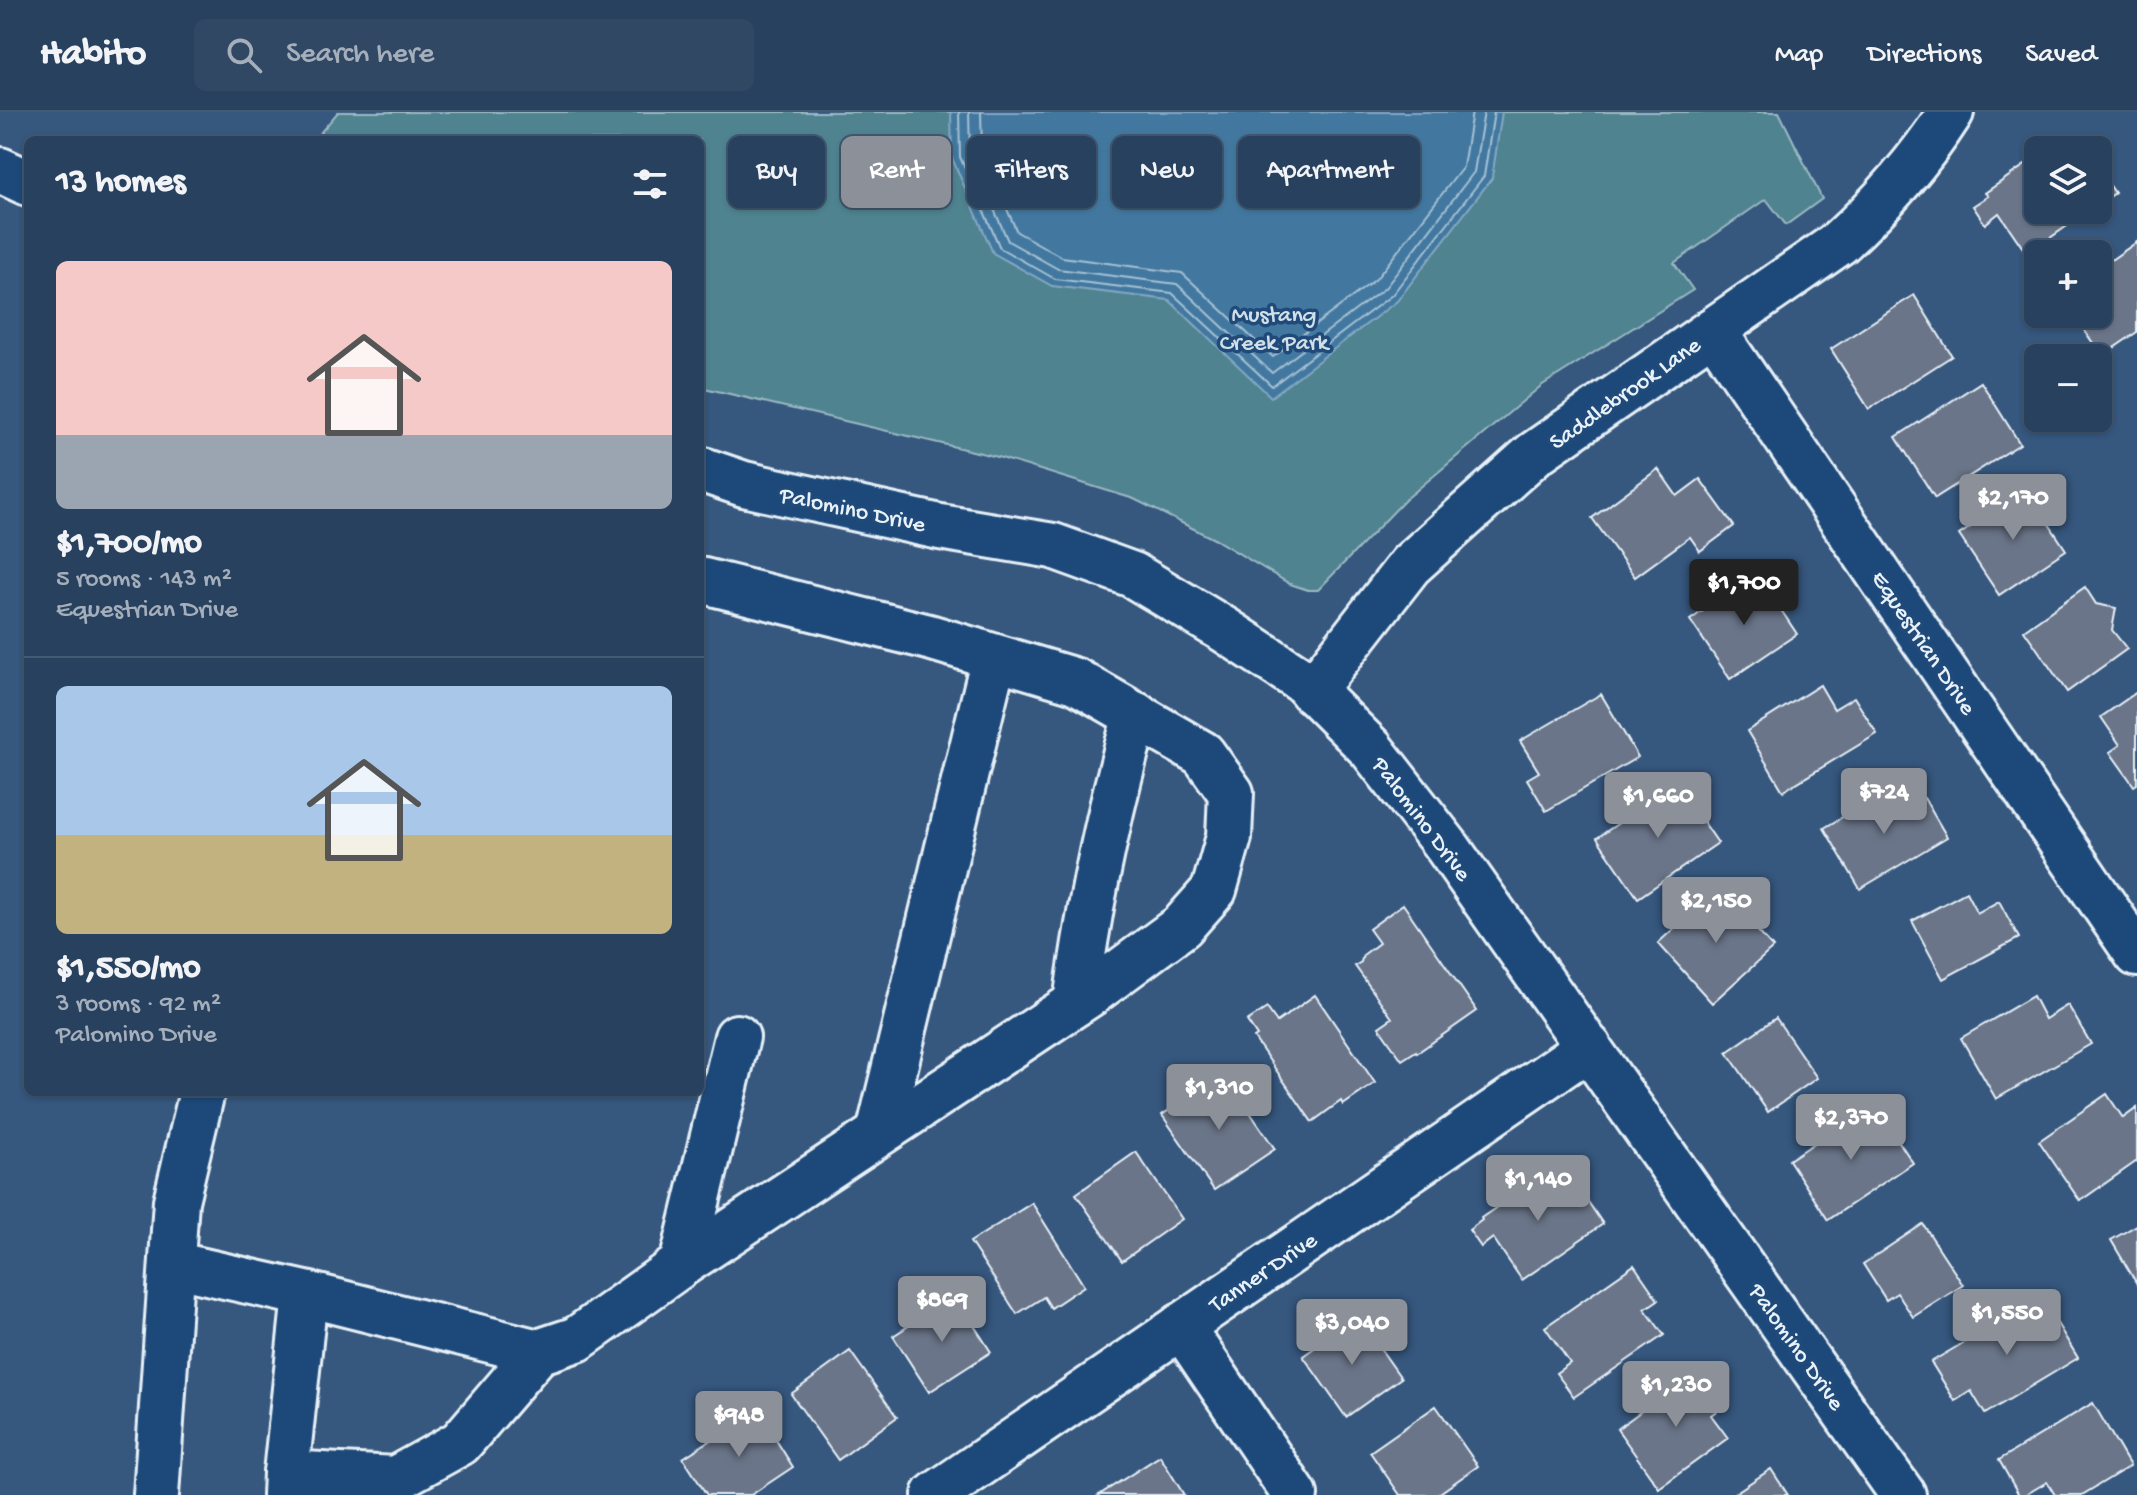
<!DOCTYPE html>
<html lang="en">
<head>
<meta charset="utf-8">
<style>
  :root { --surface:#28415e; --page:#304864; --text:#f1f3f6; --muted:#a5afbc; --line:#445a73; --accent:#8c9099 }
  body { margin:0; font-family:"Gochi Hand",sans-serif; background:var(--page); color:var(--text); height:100vh; display:flex; flex-direction:column; font-size:30px; white-space:nowrap }
  * { box-sizing:border-box; margin:0 }
  p { font-size:26px; color:var(--muted) }
  .icon { flex:none; width:44px; height:44px; fill:none; stroke:currentColor; stroke-width:2; stroke-linecap:round; stroke-linejoin:round }
  .map { position:relative; flex:1; overflow:hidden }
  .side { position:absolute; left:24px; top:24px; width:680px; height:960px; display:flex; flex-direction:column; background:var(--surface); border-radius:12px; box-shadow:0 2px 6px #0004,0 0 0 2px var(--line) }
  .side>* { flex:none }
  .banner { position:absolute; left:728px; top:24px; width:760px; height:72px; display:flex; gap:16px }
  .controls { position:absolute; left:2024px; top:24px; display:grid; gap:16px }
  .controls a { display:grid; place-items:center; width:88px; height:88px; border-radius:12px; background:var(--surface); box-shadow:0 2px 6px #0004,0 0 0 2px var(--line); font-size:40px }
  .price { position:absolute; translate:-50% -68px; padding:0 18px; border-radius:8px; background:var(--accent); color:#fff; font-size:26px; line-height:52px; filter:drop-shadow(0 2px 4px #0008) }
  .price::after { content:''; position:absolute; left:50%; top:48px; width:24px; height:18px; margin-left:-12px; background:inherit; clip-path:polygon(0 0,100% 0,50% 100%) }
  .price.on { background:#222; color:#fff }
  ul { padding:0; list-style:none }
  li { display:grid; align-content:center; gap:16px; height:424px; padding:0 32px }
  li+li { border-top:2px solid var(--line) }
  li span { display:grid; place-items:center; height:248px; border-radius:12px; color:#555 }
  li>.icon { margin-inline-start:auto }
  span .icon { width:144px; height:144px; fill:#fffc; stroke-width:1 }
  li b { font-size:34px }
  h2 { display:flex; justify-content:space-between; align-items:center; height:96px; padding:0 32px; font-size:34px }
  .pill { padding:0 28px; border-radius:12px; background:var(--surface); box-shadow:0 2px 6px #0004,0 0 0 2px var(--line); font-size:28px; line-height:72px }
  .pill.on { background:var(--accent); color:#fff }
  header { display:flex; align-items:center; gap:48px; box-sizing:border-box; height:112px; padding:0 40px; background:var(--surface); border-bottom:2px solid var(--line) }
  header strong { font-size:38px }
  nav { display:flex; gap:44px; margin-inline-start:auto; font-size:28px }
  .search { width:560px; height:72px; background:var(--page); display:flex; align-items:center; gap:20px; box-sizing:border-box; padding:0 28px; border-radius:12px; color:var(--muted); font-size:30px }
  .map>svg:first-child { display:block }
  .green { fill:#508390; stroke:#9cbac4; stroke-width:2 }
  .water { fill:#42789f; stroke:#84a8c3; stroke-width:2 }
  .lines { fill:none; stroke-linecap:round; stroke-linejoin:round }
  .shore { stroke:#a6c1d4; stroke-width:2 }
  .building { fill:#6a7489; stroke:#e8f1f8; stroke-width:2 }
  .minor-casing { stroke:#e8f1f8; stroke-width:50 }
  .minor { stroke:#1f4a7a; stroke-width:44 }
  .labels { text-anchor:middle; stroke-width:7; stroke-linejoin:round; paint-order:stroke }
  .park-label { font-size:24px; fill:#d1e0e8; stroke:#1f4a7a }
  .street-label { font-size:24px; fill:#e8f1f8; stroke:#1f4a7a }
</style>
</head>
<body>
<header>
<strong>Habito</strong>
<div class="search"><svg class="icon" aria-label="search" viewBox="0 0 24 24"><circle cx="10" cy="10" r="6"/><path d="M15 15l6 6"/></svg>Search here</div>
<nav><a>Map</a><a>Directions</a><a>Saved</a></nav>
</header>
<div class="map">
<svg width="2137" height="1383" viewBox="0 0 2137 1383">
  <rect width="100%" height="100%" fill="#36577e"/>
  <filter id="ink" filterUnits="userSpaceOnUse"><feTurbulence type="fractalNoise" baseFrequency=".0125" numOctaves="2"/><feDisplacementMap in="SourceGraphic" scale="16" xChannelSelector="R" yChannelSelector="G"/><feConvolveMatrix kernelMatrix="1 2 1 2 8 2 1 2 1" color-interpolation-filters="sRGB"/></filter>
  <g filter="url(#ink)">
    <!-- green -->
    <path class="green" d="M338,0H1779L1822,87L1786,113L1766,87L1674,151L1693,178L1541,274L1405,388L1318,478H1308L1290,472L1216,428L1134,387L998,345L700,275V28H314Z"/>
    <!-- water -->
    <path class="water" d="M951,0H1502L1492,66L1397,189L1271,285L1169,188L1052,174L993,141L952,46Z"/>
    <g class="lines">
      <!-- shore -->
      <g class="shore">
        <path d="M959,0L960,45L1000,136L1055,167L1172,181L1272,274L1392,183L1484,64L1494,0"/>
        <path d="M969,0L970,43L1008,129L1058,157L1177,172L1272,261L1385,176L1474,60L1484,0"/>
        <path d="M981,0L982,40L1017,120L1062,145L1182,161L1273,245L1376,167L1463,55L1472,0"/>
      </g>
    </g>
    <!-- building -->
    <g class="building">
      <path d="M2067,24L2077,38H2047Z"/>
      <path d="M2038,44V98H2090L2027,142L1999,101L1985,112L1973,94L1988,84L1985,81Z"/>
      <path d="M2098,56L2115,81L2098,93Z"/>
      <path d="M2137,130V220L2102,244L2073,202H2098V157Z"/>
      <path d="M1914,183L1952,244L1869,297L1831,237Z"/>
      <path d="M1981,270L2020,332L1935,386L1896,325Z"/>
      <path d="M1658,357L1677,384L1700,367L1734,414L1700,439L1690,425L1635,465L1592,406Z"/>
      <path d="M2026,377L2066,438L1999,483L1959,423Z"/>
      <path d="M1757,462L1797,522L1730,567L1690,508Z"/>
      <path d="M2085,475L2096,492L2116,496L2112,518L2127,537L2067,580L2024,518Z"/>
      <path d="M1820,573L1834,597L1854,585L1877,622L1783,679L1747,619Z"/>
      <path d="M2137,580V672L2134,674L2110,640L2120,633L2101,605Z"/>
      <path d="M1601,582L1638,645L1546,699L1527,667L1539,660L1520,629Z"/>
      <path d="M1677,671L1718,731L1638,786L1597,726Z"/>
      <path d="M1890,677L1902,698L1924,686L1947,725L1860,777L1824,716Z"/>
      <path d="M1719,775L1773,836L1712,891L1658,831Z"/>
      <path d="M1966,780L1977,801L1999,789L2019,826L1943,867L1912,809Z"/>
      <path d="M1403,792L1477,899L1417,941L1416,939L1402,948L1379,915L1392,906L1355,854L1361,850L1363,843L1379,831L1369,817Z"/>
      <path d="M1315,883L1375,971L1343,993L1341,989L1312,1010L1254,926L1257,924L1247,909L1267,896L1277,910Z"/>
      <path d="M2033,884L2045,907L2068,893L2091,932L1996,987L1961,926Z"/>
      <path d="M1776,906L1817,966L1768,1000L1727,940Z"/>
      <path d="M1223,961L1275,1037L1214,1078L1162,1003Z"/>
      <path d="M2107,982L2123,1006L2137,996V1049L2080,1089L2039,1029Z"/>
      <path d="M1874,992L1913,1051L1828,1108L1789,1048Z"/>
      <path d="M1136,1040L1182,1107L1122,1149L1076,1082Z"/>
      <path d="M1552,1057L1563,1073L1570,1068L1578,1079L1580,1078L1603,1112L1522,1168L1493,1126L1481,1135L1469,1118L1482,1108L1481,1106Z"/>
      <path d="M1032,1091L1084,1174L1051,1196L1044,1185L1017,1202L970,1130Z"/>
      <path d="M1923,1112L1963,1173L1913,1205L1897,1181L1886,1188L1863,1152Z"/>
      <path d="M2137,1113V1172L2111,1128Z"/>
      <path d="M1634,1153L1658,1188L1645,1197L1664,1223L1574,1285L1556,1261L1570,1251L1545,1215Z"/>
      <path d="M955,1184L991,1240L929,1280L893,1224Z"/>
      <path d="M2041,1185L2078,1246L1985,1302L1971,1279L1955,1289L1931,1250Z"/>
      <path d="M1358,1205L1401,1266L1346,1305L1303,1244Z"/>
      <path d="M850,1239L897,1305L838,1348L791,1282Z"/>
      <path d="M1700,1256L1726,1292L1711,1303L1728,1326L1659,1376L1617,1317Z"/>
      <path d="M2093,1291L2130,1354L2082,1383H2055L2047,1370L2025,1383H2019L1999,1348Z"/>
      <path d="M1436,1294L1478,1354L1437,1383H1400L1370,1340Z"/>
      <path d="M757,1298L793,1355L751,1383H707L683,1346Z"/>
      <path d="M1160,1344L1184,1383H1099Z"/>
      <path d="M1771,1357L1788,1383H1732Z"/>
    </g>
    <g class="lines">
      <!-- minor casing -->
      <g class="minor-casing">
        <g id="minor">
          <path d="M0,58L28,71"/>
          <path d="M1713,218L2137,842"/>
          <path d="M700,357L744,372L940,415L1053,434L1133,463L1225,518L1303,569L1371,637L1448,736L1903,1383"/>
          <path d="M1312,579L1410,453L1534,342L1839,131C1883,91 1919,50 1951,0"/>
          <path d="M1076,891C1089,793 1109,698 1136,603"/>
          <path d="M879,1021L994,545"/>
          <path d="M172,1152L314,1184L538,1240L460,1331L395,1367L286,1361L285,1383"/>
          <path d="M682,1152L737,925"/>
          <path d="M1181,1214L1295,1383"/>
          <path d="M538,1240L577,1227L682,1152L1090,882L1182,814L1214,778L1229,725L1231,681L1203,642L1076,569L929,525L700,468"/>
          <path d="M286,1361L305,1183"/>
          <path d="M156,1383L176,1089L202,980"/>
          <path d="M935,1383L1589,935"/>
        </g>
      </g>
      <!-- minor -->
      <use href="#minor" class="minor"/>
    </g>
  </g>
  <g class="labels">
    <!-- park labels -->
    <g class="park-label">
      <text x="1274" y="209">Mustang<tspan x="1274" dy="28">Creek Park</tspan></text>
    </g>
    <!-- street labels -->
    <g class="street-label">
      <text transform="translate(1624 280) rotate(-35)" y="8">Saddlebrook Lane</text>
      <text transform="translate(853 396) rotate(12)" y="8">Palomino Drive</text>
      <text transform="translate(1925 530) rotate(56)" y="8">Equestrian Drive</text>
      <text transform="translate(1423 706) rotate(53)" y="8">Palomino Drive</text>
      <text transform="translate(1262 1159) rotate(-34)" y="8">Tanner Drive</text>
      <text transform="translate(1798 1234) rotate(55)" y="8">Palomino Drive</text>
    </g>
  </g>
</svg>
<div class="controls">
<a><svg class="icon" aria-label="layers" viewBox="0 0 24 24"><path d="M12 4l9 5-9 5-9-5zM3 14l9 5 9-5"/></svg></a>
<a>+</a>
<a>−</a>
</div>
<b class="price" style="left:2013px;top:430px">$2,170</b>
<b class="price on" style="left:1744px;top:515px">$1,700</b>
<b class="price" style="left:1884px;top:724px">$724</b>
<b class="price" style="left:1658px;top:728px">$1,660</b>
<b class="price" style="left:1716px;top:833px">$2,150</b>
<b class="price" style="left:1219px;top:1020px">$1,310</b>
<b class="price" style="left:1851px;top:1050px">$2,370</b>
<b class="price" style="left:1538px;top:1111px">$1,140</b>
<b class="price" style="left:942px;top:1232px">$869</b>
<b class="price" style="left:2007px;top:1245px">$1,550</b>
<b class="price" style="left:1352px;top:1255px">$3,040</b>
<b class="price" style="left:1676px;top:1317px">$1,230</b>
<b class="price" style="left:739px;top:1347px">$948</b>
<div class="banner">
<a class="pill">Buy</a>
<a class="pill on">Rent</a>
<a class="pill">Filters</a>
<a class="pill">New</a>
<a class="pill">Apartment</a>
</div>
<section class="side">
<h2>13 homes<svg class="icon" aria-label="filters" viewBox="0 0 24 24"><path d="M4 7h16M4 17h16"/><circle cx="9" cy="7" r="2"/><circle cx="15" cy="17" r="2"/></svg></h2>
<ul>
<li><span style="background:linear-gradient(#f6c9c9 70%,#9aa5b1 0)"><svg class="icon" aria-label="home" viewBox="0 0 24 24"><path d="M3 11l9-7 9 7M6 9v11h12V9"/></svg></span><div><b>$1,700/mo</b><p>5 rooms · 143 m²</p><p>Equestrian Drive</p></div></li>
<li><span style="background:linear-gradient(#a9c7e8 60%,#c2b280 0)"><svg class="icon" aria-label="home" viewBox="0 0 24 24"><path d="M3 11l9-7 9 7M6 9v11h12V9"/></svg></span><div><b>$1,550/mo</b><p>3 rooms · 92 m²</p><p>Palomino Drive</p></div></li>
</ul>
</section>
</div>
</body>
</html>
